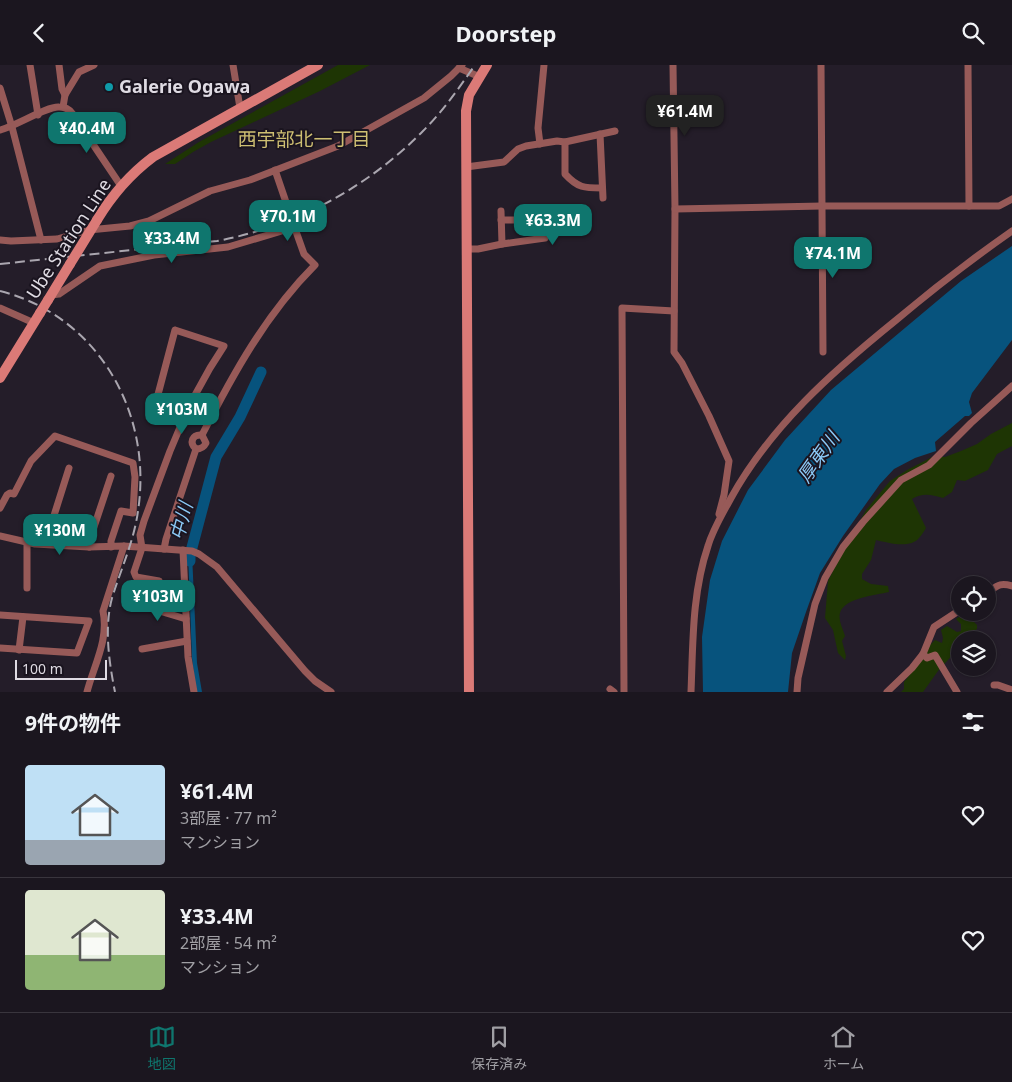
<!DOCTYPE html>
<html lang="ja">
<head>
<meta charset="utf-8">
<style>
  :root { --surface:#1b161f; --page:#28232c; --text:#f1f3f6; --muted:#a09fa4; --line:#39353d; --accent:#0f766e }
  body { margin:0; font-family:"Noto Sans","Noto Sans JP",sans-serif; background:var(--page); color:var(--text); height:100vh; display:flex; flex-direction:column; font-size:19px; white-space:nowrap }
  * { box-sizing:border-box; margin:0 }
  p { font-size:16px; color:var(--muted) }
  .icon { flex:none; width:28px; height:28px; fill:none; stroke:currentColor; stroke-width:2; stroke-linecap:round; stroke-linejoin:round }
  .map { position:relative; height:627px; overflow:hidden }
  .details { display:flex; flex-direction:column; background:var(--surface); flex:1 }
  .details>* { flex:none }
  .fabs { position:absolute; left:951px; top:511px; display:grid; gap:10px }
  .fabs a { display:grid; place-items:center; width:45px; height:45px; border-radius:50%; background:var(--surface); box-shadow:0 1px 4px #0004,0 0 0 1px var(--line); font-size:25px }
  .scale { position:absolute; left:15px; bottom:12px; width:92px; box-sizing:border-box; padding-left:5px; border:2px solid #dfdbe3; border-top:0; font-size:14px; line-height:18px; white-space:nowrap; color:#dfdbe3; -webkit-text-stroke:4px #1a141f; paint-order:stroke }
  .price { position:absolute; translate:-50% -42px; padding:0 11px; border-radius:10px; background:var(--accent); color:#fff; font-size:16px; line-height:32px; filter:drop-shadow(0 1px 2px #0008) }
  .price::after { content:''; position:absolute; left:50%; top:30px; width:15px; height:11px; margin-left:-8px; background:inherit; clip-path:polygon(0 0,100% 0,50% 100%) }
  .price.on { background:#222; color:#fff }
  ul { padding:0; list-style:none }
  li { display:flex; align-items:center; gap:15px; height:125px; padding:0 25px }
  li+li { border-top:1px solid var(--line) }
  li span { display:grid; place-items:center; flex:none; width:140px; height:100px; border-radius:5px; color:#555 }
  li>.icon { margin-inline-start:auto }
  span .icon { width:60px; height:60px; fill:#fffc; stroke-width:1 }
  li b { font-size:21px }
  h2 { display:flex; justify-content:space-between; align-items:center; height:60px; padding:0 25px; font-size:21px }
  header { display:flex; justify-content:space-between; align-items:center; height:65px; padding:0 25px; background:var(--surface); font-size:22px; font-weight:700 }
  .tabs { display:flex; justify-content:space-around; align-items:center; height:70px; border-top:1px solid var(--line); background:var(--surface); font-size:14px; color:var(--muted) }
  .tabs a { display:grid; justify-items:center; gap:2px }
  .tabs .on { color:var(--accent) }
  .map>svg:first-child { display:block }
  .green { fill:#1e3504 }
  .water { fill:#07537d }
  .lines { fill:none; stroke-linecap:round; stroke-linejoin:round }
  .river { stroke:#07537d; stroke-width:11 }
  .street-tunnel { stroke:#403a45; stroke-width:7; stroke-dasharray:7 3.5; stroke-linecap:butt }
  .street { stroke:#975a58; stroke-width:7 }
  .secondary { stroke:#db7a77; stroke-width:10 }
  .rail { stroke:#aaa6af; stroke-width:2; stroke-dasharray:10 5; stroke-linecap:butt }
  .secondary-bridge { stroke:#db7a77; stroke-width:10 }
  .culture-dot { fill:#0f9aa8; stroke:#1a141f; stroke-width:2 }
  .labels { text-anchor:middle; stroke-width:4; stroke-linejoin:round; paint-order:stroke }
  .poi-label { font-size:18px; font-weight:bold; fill:#dfdbe3; stroke:#1a141f; text-anchor:start }
  .street-label { font-size:18px; fill:#dfdbe3; stroke:#1a141f }
  .neighbourhood-label { font-size:19px; fill:#cebf72; stroke:#1a141f }
  .water-label { font-size:19px; font-style:italic; fill:#8ccaf7; stroke:#1a141f }
</style>
</head>
<body>
<header><svg class="icon" aria-label="back" viewBox="0 0 24 24"><path d="M15 5l-7 7 7 7"/></svg>Doorstep<svg class="icon" aria-label="search" viewBox="0 0 24 24"><circle cx="10" cy="10" r="6"/><path d="M15 15l6 6"/></svg></header>
<div class="map">
<svg width="1012" height="627" viewBox="0 0 1012 627">
  <rect width="100%" height="100%" fill="#241d29"/>
  <!-- green -->
  <g class="green">
    <path d="M338,0H370L320,26L211,77L193,87L175,99H165L199,77Z"/>
    <path d="M1012,358V381L997,389L988,405L965,416L957,415L952,427L943,433C932,430 923,427 912,434L926,463C924,466 922,470 919,473C910,484 889,478 876,475L871,495L862,509V514L871,519L888,521L889,527C876,530 844,533 840,548C838,555 843,564 845,571L842,576L846,591L845,595L838,588L833,565L825,553L828,516L843,486L866,445L890,416L907,405L934,391L945,392L961,386L977,379L991,369Z"/>
    <path d="M960,551L973,556L977,560V564L961,574L957,579V585L938,606L923,627H901L904,624V617L921,596L930,580L935,575L942,578L943,573L941,565L947,561L957,567L961,566V559L956,554Z"/>
  </g>
  <!-- water -->
  <g class="water">
    <path d="M1012,181V275L972,328L969,337L972,348L969,351H965L935,377L936,386L915,393L894,404L880,419L843,471L820,508L806,547L792,588L788,627H703L702,572L710,515L722,476L748,425L785,375L831,325L961,216Z"/>
    <path d="M188,489H192L197,598L202,627H196L192,593Z"/>
  </g>
  <g class="lines">
    <!-- river -->
    <path class="river" d="M190,496V490L216,392L240,352L261,307"/>
    <!-- street-tunnel -->
    <path class="street-tunnel" d="M288,143L293,158"/>
    <!-- street -->
    <g class="street">
      <path d="M30,0L38,50"/>
      <path d="M59,0L62,24L65,30L63,42"/>
      <path d="M233,0L240,43"/>
      <path d="M673,0L675,144L674,287L682,298L709,351L729,396L724,430L719,449"/>
      <path d="M821,0L823,287"/>
      <path d="M968,0L969,141"/>
      <path d="M459,3L480,12"/>
      <path d="M0,23L12,62L41,175"/>
      <path d="M65,30L79,7L94,0"/>
      <path d="M0,65C16,61 47,41 59,42C65,42 69,44 72,48L121,121"/>
      <path d="M600,69L603,133"/>
      <path d="M565,77V109C578,123 584,123 602,123"/>
      <path d="M540,79L538,63L544,0"/>
      <path d="M466,102L504,97L518,84L526,81L557,76L565,77L615,66"/>
      <path d="M275,105L288,143"/>
      <path d="M675,144L822,141H999L1012,134"/>
      <path d="M501,146L502,179"/>
      <path d="M0,175L11,176L57,174L89,165L130,161L149,156L210,126L250,115L338,81L424,33L451,11L462,0"/>
      <path d="M467,184H478L502,179L545,173L544,155H501"/>
      <path d="M51,230L59,229L100,201L154,190L228,182L295,162"/>
      <path d="M0,243L34,258"/>
      <path d="M175,265L224,281L210,303L189,341L156,337Z"/>
      <path d="M202,370C233,309 266,249 315,200L304,189L293,158"/>
      <path d="M196,384C189,378 192,369 202,370"/>
      <path d="M196,384C202,384 204,382 206,378L202,370"/>
      <path d="M0,443L7,430L10,428L14,429L31,396L55,371L133,398L135,412L133,448L121,446L111,476V482"/>
      <path d="M0,471L35,479L89,482L124,481L192,486L199,489L217,502L305,606L315,616L331,627"/>
      <path d="M27,478V523"/>
      <path d="M45,479L69,403"/>
      <path d="M89,482L90,474L111,411"/>
      <path d="M164,484L166,474L196,384"/>
      <path d="M183,485L188,592L194,627"/>
      <path d="M159,516L136,512L134,507L142,483L140,470L144,456L170,386L189,341"/>
      <path d="M171,521L185,526"/>
      <path d="M988,527C997,521 1000,517 1012,521"/>
      <path d="M136,539L186,554"/>
      <path d="M0,550L89,556L77,588L0,583"/>
      <path d="M142,584L187,576"/>
      <path d="M19,585L23,552"/>
      <path d="M923,589L927,593L935,590L957,627"/>
      <path d="M994,620H998L1012,625"/>
      <path d="M610,624L614,627"/>
      <path d="M87,627C94,600 109,575 103,546L124,481"/>
      <path d="M624,627L622,243L674,246"/>
      <path d="M691,627C693,578 692,528 708,481C713,464 723,448 731,433C771,361 832,307 895,256C933,224 972,194 1012,166"/>
      <path d="M797,627L798,613L815,539L825,513L843,482L863,457L901,415L929,400L971,358L1012,321"/>
      <path d="M887,627L912,603L923,589L934,562L960,545"/>
    </g>
    <!-- secondary -->
    <g class="secondary">
      <path d="M97,155C112,130 129,110 153,92L318,0"/>
      <path d="M48,235L70,199"/>
      <path d="M0,313L40,248"/>
      <path d="M469,627L466,46L469,30L487,0"/>
    </g>
    <!-- rail -->
    <g class="rail">
      <path d="M0,199L217,176C296,161 367,123 423,66C443,46 459,23 475,0"/>
      <path d="M0,226C98,251 153,348 138,446C134,476 121,504 112,533C104,563 109,597 115,627"/>
    </g>
    <!-- secondary-bridge -->
    <g class="secondary-bridge">
      <path d="M70,199L97,155"/>
      <path d="M40,248L48,235"/>
    </g>
  </g>
  <!-- markers -->
  <circle class="culture-dot" cx="109" cy="22" r="5"/>
  <g class="labels">
    <!-- poi labels -->
    <g class="poi-label">
      <text x="119" y="28">Galerie Ogawa</text>
    </g>
    <!-- street labels -->
    <g class="street-label">
      <text transform="translate(69 174) rotate(-57)" y="6">Ube Station Line</text>
    </g>
    <!-- neighbourhood labels -->
    <g class="neighbourhood-label">
      <text x="304" y="81">西宇部北一丁目</text>
    </g>
    <!-- water labels -->
    <g class="water-label">
      <text transform="translate(818 392) rotate(-55)" y="7">厚東川</text>
      <text transform="translate(181 456) rotate(-75)" y="7">中川</text>
    </g>
  </g>
</svg>
<div class="fabs">
<a><svg class="icon" aria-label="locate" viewBox="0 0 24 24"><circle cx="12" cy="12" r="6"/><path d="M12 2v4M12 18v4M2 12h4M18 12h4"/></svg></a>
<a><svg class="icon" aria-label="layers" viewBox="0 0 24 24"><path d="M12 4l9 5-9 5-9-5zM3 14l9 5 9-5"/></svg></a>
</div>
<div class="scale">100 m</div>
<b class="price on" style="left:685px;top:72px">¥61.4M</b>
<b class="price" style="left:87px;top:89px">¥40.4M</b>
<b class="price" style="left:288px;top:177px">¥70.1M</b>
<b class="price" style="left:553px;top:181px">¥63.3M</b>
<b class="price" style="left:172px;top:199px">¥33.4M</b>
<b class="price" style="left:833px;top:214px">¥74.1M</b>
<b class="price" style="left:182px;top:370px">¥103M</b>
<b class="price" style="left:60px;top:491px">¥130M</b>
<b class="price" style="left:158px;top:557px">¥103M</b>
</div>
<section class="details">
<h2>9件の物件<svg class="icon" aria-label="filters" viewBox="0 0 24 24"><path d="M4 7h16M4 17h16"/><circle cx="9" cy="7" r="2"/><circle cx="15" cy="17" r="2"/></svg></h2>
<ul>
<li><span style="background:linear-gradient(#bfe0f5 75%,#9aa5b1 0)"><svg class="icon" aria-label="home" viewBox="0 0 24 24"><path d="M3 11l9-7 9 7M6 9v11h12V9"/></svg></span><div><b>¥61.4M</b><p>3部屋 · 77 m²</p><p>マンション</p></div><svg class="icon" aria-label="heart" viewBox="0 0 24 24"><path d="M12 20l-8-8c-3-5 5-10 8-4 3-6 11-1 8 4z"/></svg></li>
<li><span style="background:linear-gradient(#dfe7d0 65%,#8fb573 0)"><svg class="icon" aria-label="home" viewBox="0 0 24 24"><path d="M3 11l9-7 9 7M6 9v11h12V9"/></svg></span><div><b>¥33.4M</b><p>2部屋 · 54 m²</p><p>マンション</p></div><svg class="icon" aria-label="heart" viewBox="0 0 24 24"><path d="M12 20l-8-8c-3-5 5-10 8-4 3-6 11-1 8 4z"/></svg></li>
</ul>
</section>
<nav class="tabs">
<a class="on"><svg class="icon" aria-label="map" viewBox="0 0 24 24"><path d="M3 6l6-2 6 2 6-2v14l-6 2-6-2-6 2zM9 4v14M15 6v14"/></svg>地図</a>
<a><svg class="icon" aria-label="saved" viewBox="0 0 24 24"><path d="M7 4h10v16l-5-4-5 4z"/></svg>保存済み</a>
<a><svg class="icon" aria-label="home" viewBox="0 0 24 24"><path d="M3 11l9-7 9 7M6 9v11h12V9"/></svg>ホーム</a>
</nav>
</body>
</html>
